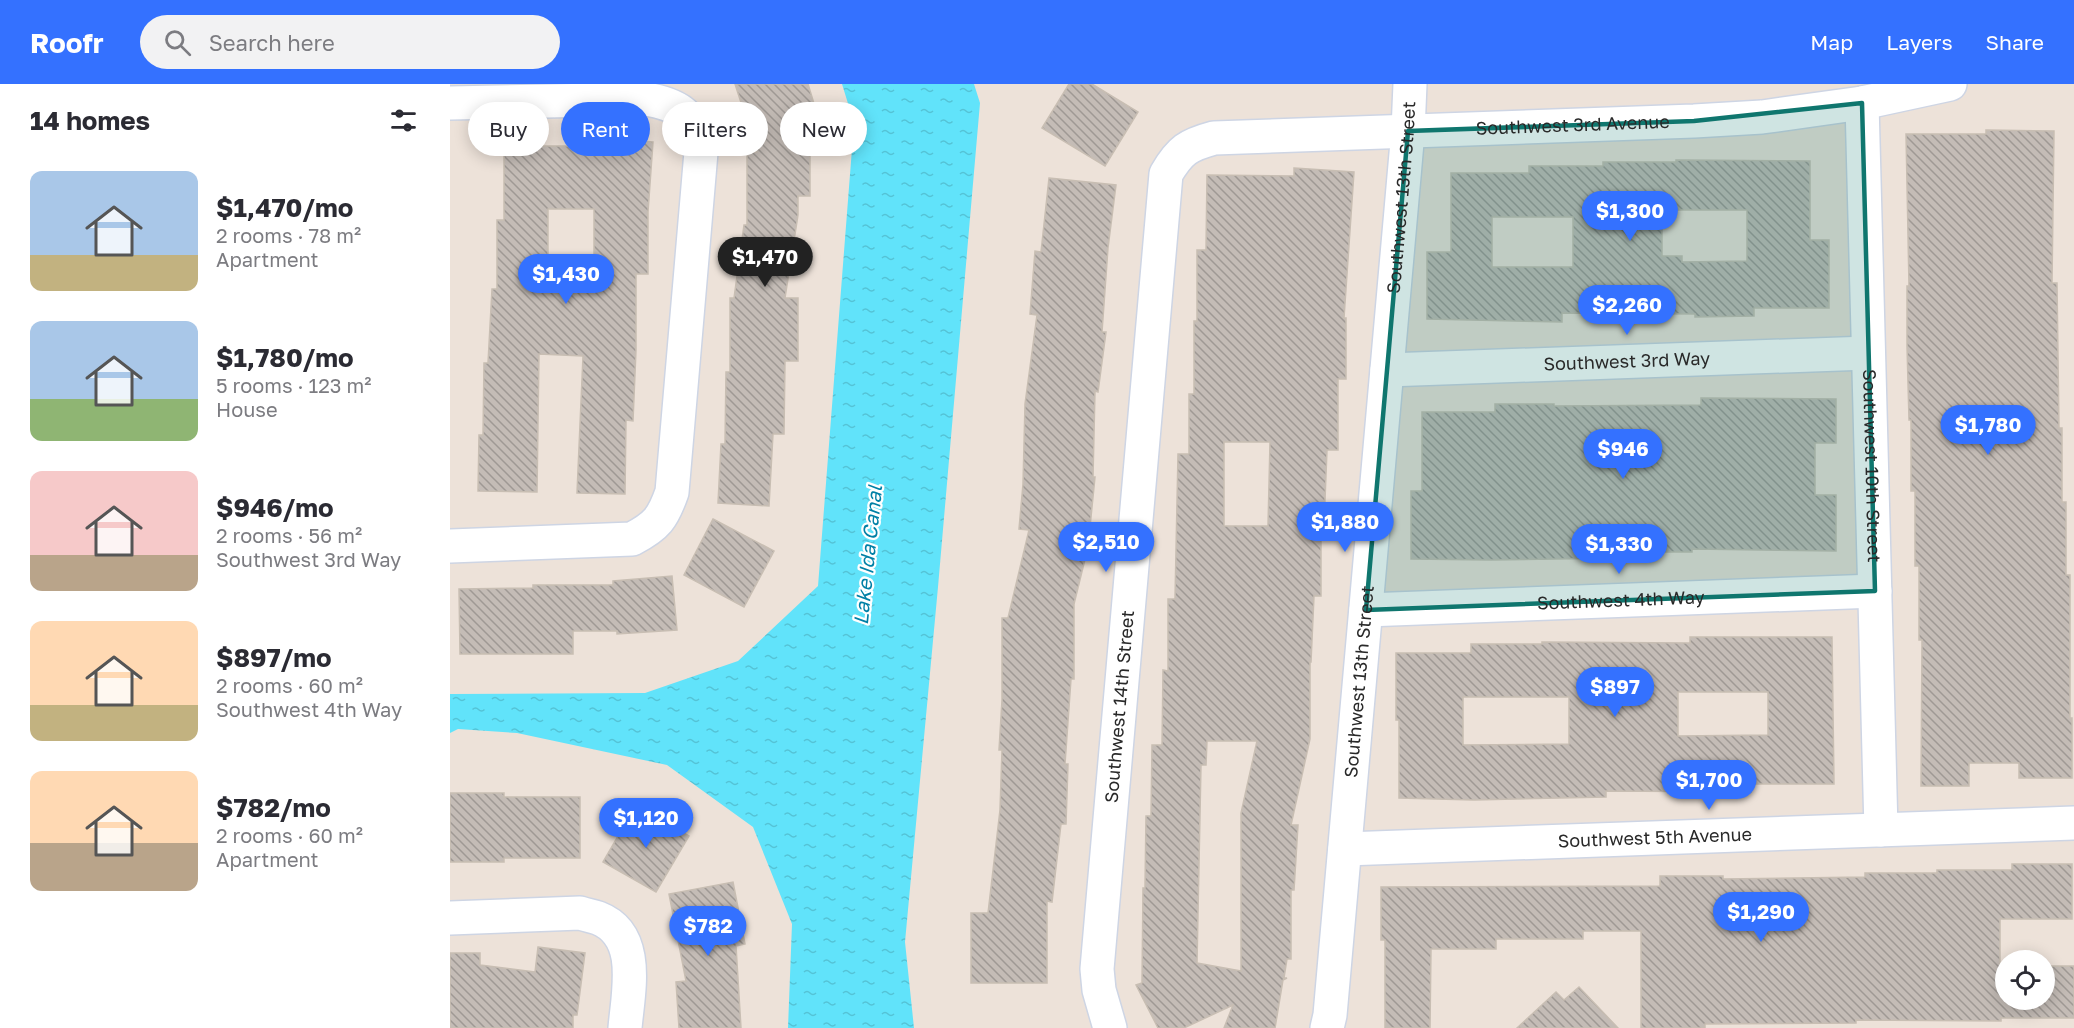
<!DOCTYPE html>
<html lang="en">
<head>
<meta charset="utf-8">
<style>
  :root { --surface:#fff; --page:#f2f2f3; --text:#2b2b33; --muted:#7c7c81; --accent:#3471ff }
  body { margin:0; font-family:"Golos Text",sans-serif; background:var(--page); color:var(--text); height:100vh; display:flex; flex-direction:column; font-size:22px; white-space:nowrap }
  * { box-sizing:border-box; margin:0 }
  p { font-size:20px; color:var(--muted) }
  .icon { flex:none; width:33px; height:33px; fill:none; stroke:currentColor; stroke-width:2; stroke-linecap:round; stroke-linejoin:round }
  .map { position:relative; flex:1; overflow:hidden }
  .details { display:flex; flex-direction:column; background:var(--surface); width:450px }
  .details>* { flex:none }
  .top-card { position:absolute; left:18px; top:18px; width:570px; height:54px; display:flex; gap:12px }
  .controls { position:absolute; left:1545px; top:866px; display:grid; gap:12px }
  .controls a { display:grid; place-items:center; width:60px; height:60px; border-radius:50%; background:var(--surface); box-shadow:0 3px 15px #0003; font-size:30px }
  .price { position:absolute; translate:-50% -51px; padding:0 14px; border-radius:21px; background:var(--accent); color:#fff; font-size:20px; line-height:39px; filter:drop-shadow(0 2px 3px #0008) }
  .price::after { content:''; position:absolute; left:50%; top:36px; width:18px; height:14px; margin-left:-9px; background:inherit; clip-path:polygon(0 0,100% 0,50% 100%) }
  .price.current { background:#222; color:#fff }
  ul { padding:0; list-style:none }
  li { display:flex; align-items:center; gap:18px; height:150px; padding:0 30px }
  li span { display:grid; place-items:center; flex:none; width:168px; height:120px; border-radius:12px; color:#555 }
  li>.icon { margin-inline-start:auto }
  span .icon { width:72px; height:72px; fill:#fffc; stroke-width:1 }
  li b { font-size:26px }
  h2 { display:flex; justify-content:space-between; align-items:center; height:72px; padding:0 30px; font-size:26px }
  .pill { padding:0 21px; border-radius:27px; background:var(--surface); box-shadow:0 3px 15px #0003; font-size:21px; line-height:54px }
  .pill.current { background:var(--accent); color:#fff }
  header { display:flex; align-items:center; gap:36px; box-sizing:border-box; height:84px; padding:0 30px; background:var(--accent); color:#fff }
  header strong { font-size:28px }
  nav { display:flex; gap:33px; margin-inline-start:auto; font-size:21px }
  .search { width:420px; height:54px; background:var(--page); display:flex; align-items:center; gap:15px; box-sizing:border-box; padding:0 21px; border-radius:33px; color:var(--muted); font-size:22px }
  main { display:flex; flex:1; min-height:0 }
  .map>svg:first-child { display:block }
  .water { fill:url(#water-ripples) }
  .building { fill:url(#building-back-hatch); stroke:#c8beb3; stroke-width:1.5; fill-rule:evenodd }
  .lines { fill:none; stroke-linecap:round; stroke-linejoin:round }
  .minor-casing { stroke:#ced5e4; stroke-width:36 }
  .minor { stroke:#fff; stroke-width:33 }
  .marked { fill:#0f766e; fill-opacity:0.2; stroke:#0f766e; stroke-width:4.5; stroke-linejoin:round }
  .labels { text-anchor:middle; stroke-width:4.5; stroke-linejoin:round; paint-order:stroke }
  .street-label { font-size:18px; fill:#292929; stroke:#fff }
  .water-label { font-size:20px; font-style:italic; fill:#0080a6; stroke:#fff }
</style>
</head>
<body>
<header>
<strong>Roofr</strong>
<div class="search"><svg class="icon" aria-label="search" viewBox="0 0 24 24"><circle cx="10" cy="10" r="6"/><path d="M15 15l6 6"/></svg>Search here</div>
<nav><a>Map</a><a>Layers</a><a>Share</a></nav>
</header>
<main>
<section class="details">
<h2>14 homes<svg class="icon" aria-label="filters" viewBox="0 0 24 24"><path d="M4 7h16M4 17h16"/><circle cx="9" cy="7" r="2"/><circle cx="15" cy="17" r="2"/></svg></h2>
<ul>
<li><span style="background:linear-gradient(#a9c7e8 70%,#c2b280 0)"><svg class="icon" aria-label="home" viewBox="0 0 24 24"><path d="M3 11l9-7 9 7M6 9v11h12V9"/></svg></span><div><b>$1,470/mo</b><p>2 rooms · 78 m²</p><p>Apartment</p></div></li>
<li><span style="background:linear-gradient(#a9c7e8 65%,#8fb573 0)"><svg class="icon" aria-label="home" viewBox="0 0 24 24"><path d="M3 11l9-7 9 7M6 9v11h12V9"/></svg></span><div><b>$1,780/mo</b><p>5 rooms · 123 m²</p><p>House</p></div></li>
<li><span style="background:linear-gradient(#f6c9c9 70%,#b9a48a 0)"><svg class="icon" aria-label="home" viewBox="0 0 24 24"><path d="M3 11l9-7 9 7M6 9v11h12V9"/></svg></span><div><b>$946/mo</b><p>2 rooms · 56 m²</p><p>Southwest 3rd Way</p></div></li>
<li><span style="background:linear-gradient(#ffd9b3 70%,#c2b280 0)"><svg class="icon" aria-label="home" viewBox="0 0 24 24"><path d="M3 11l9-7 9 7M6 9v11h12V9"/></svg></span><div><b>$897/mo</b><p>2 rooms · 60 m²</p><p>Southwest 4th Way</p></div></li>
<li><span style="background:linear-gradient(#ffd9b3 60%,#b9a48a 0)"><svg class="icon" aria-label="home" viewBox="0 0 24 24"><path d="M3 11l9-7 9 7M6 9v11h12V9"/></svg></span><div><b>$782/mo</b><p>2 rooms · 60 m²</p><p>Apartment</p></div></li>
</ul>
</section>
<div class="map">
<svg width="1624" height="944" viewBox="0 0 1624 944">
  <defs>
    <pattern id="water-ripples" width="26" height="14" patternUnits="userSpaceOnUse" patternTransform="scale(1.5)"><rect width="26" height="14" fill="#61e3fa"/><path d="M2 4q2-2 4 0t4 0M15 11q2-2 4 0t4 0" fill="none" stroke="#54c3d6"/></pattern>
    <pattern id="building-back-hatch" width="6" height="6" patternUnits="userSpaceOnUse" patternTransform="scale(1.5)"><rect width="6" height="6" fill="#c4bcb6"/><path d="M-1 5l2 2M0 0l6 6M5-1l2 2" fill="none" stroke="#9f9994"/></pattern>
  </defs>
  <rect width="100%" height="100%" fill="#ede2d9"/>
  <!-- water -->
  <path class="water" d="M392,0H524L530,19L488,503L455,858L464,944H338L342,840L303,743L217,681L67,649L8,645L0,649V610L195,609L288,577L368,502L404,39Z"/>
  <!-- building -->
  <g class="building">
    <path d="M285,0H358L369,36L360,39V112H348V131L335,214H348V277H335L334,350H323L319,422L268,419L271,360H275L276,288H280V214H284L294,141H297V68H307Z"/>
    <path d="M619,0H642L688,28L655,82L592,44Z"/>
    <path d="M1536,46L1604,47L1602,199H1607L1609,344H1612V418H1616V491H1620V634H1622V694H1569V679H1519V702H1471L1472,556H1469V482H1465V407H1461V336H1459L1457,262V202H1459L1456,50H1536Z"/>
    <path d="M138,53L203,58L198,128V190H186V266L183,337L176,336L175,410L127,409L133,272L89,270L87,408L28,407L29,351H33L34,279H38L42,205H47V136H54V62H138ZM98,125H144V201H98Z"/>
    <path d="M1226,76L1360,77V156H1379V224H1304V232L1245,233V230L1112,229V238L977,235V168H1001V89H1079V82H1153V78H1226ZM1212,126H1297V177L1232,178V172H1212ZM1042,133H1123V183H1042Z"/>
    <path d="M844,84L904,88L894,234H896V295H888V366H877L874,441H871V512H864L861,578H860V655L841,741H848L844,806H841V875H837L834,894H837L833,896L825,944H774L783,921L734,944H708L686,901L692,899L693,804H695L696,732H701L702,661H712L713,586L718,587V515H725L728,370H739V310H744V237H747V166H756L757,91L844,92ZM774,358H820L818,442H774ZM757,657H807L791,729V887L747,879L751,681H756Z"/>
    <path d="M599,94L666,101L658,164L652,248H656L648,308L645,307L643,393H645L638,463L624,520V595H621L615,680H618L616,740H611L602,818L597,817V899H521V829H538L550,726L552,666H549L552,616V534H558L579,446L569,445L573,400L575,320L587,231L580,230L585,167L591,168Z"/>
    <path d="M1251,314L1386,315V359H1365V411H1386V467L1242,465V468H1168V474L1040,476L961,475V407H972V328H1045V320H1104V322L1251,321Z"/>
    <path d="M263,435L324,467L294,523L234,491Z"/>
    <path d="M222,492L227,546L167,550V547H123V570H10L9,505L83,504V501H163V497Z"/>
    <path d="M1240,553H1382L1384,700H1301V708L1156,707V713L1024,716L949,714V636H946V569H1021V560H1092V558L1240,559ZM1228,608H1318V651L1228,652ZM1013,613H1119V660L1013,661Z"/>
    <path d="M0,709H54V713H130V774H54V778H0Z"/>
    <path d="M186,721L239,752L206,808L153,778Z"/>
    <path d="M1562,780H1622V835H1550V883H1556V915H1594V882H1624V934H1551V937L1406,936V939L1255,940V944H1191V847H1133V855H1046V865H981L980,944H935V856H931V803L1210,802V792H1273V795L1415,793V789H1487V786H1562Z"/>
    <path d="M283,798L295,860L286,862L291,944H229L226,898L236,897L219,810Z"/>
    <path d="M88,863L135,869L127,931H123V944H0V869H30V881L85,888Z"/>
    <path d="M1129,903L1168,944H1067L1106,908L1114,916Z"/>
  </g>
  <g class="lines">
    <!-- minor casing -->
    <g class="minor-casing">
      <g id="minor">
        <path d="M0,19L196,15C232,21 244,32 251,68L222,408C213,434 207,442 182,455L0,462"/>
        <path id="s1" d="M1412,19L1431,746"/>
        <path id="s2" d="M937,286L1418,269"/>
        <path id="s3" d="M916,526L1425,507"/>
        <path id="s4" d="M895,765L1624,739"/>
        <path d="M0,834L130,829C136,831 142,832 148,834C192,851 178,908 175,944"/>
        <path id="s5" d="M660,944L649,906L647,885L716,90C730,66 738,61 764,54L1244,37L1312,33L1412,19L1500,0"/>
        <path id="s6" d="M877,944L880,931L958,47L960,0"/>
      </g>
    </g>
    <!-- minor -->
    <use href="#minor" class="minor"/>
  </g>
  <!-- marked area -->
  <path class="marked" d="M1412,19L1425,507L916,526L958,47L1244,37Z"/>
  <g class="labels">
    <!-- street labels -->
    <g class="street-label">
      <text dy="6" stroke="none"><textPath href="#s5" startOffset="1280">Southwest 3rd Avenue</textPath></text>
      <text dy="6" stroke="none"><textPath href="#s6" startOffset="834">Southwest 13th Street</textPath></text>
      <text dy="6" stroke="none"><textPath href="#s2" startOffset="240">Southwest 3rd Way</textPath></text>
      <text dy="6" stroke="none"><textPath href="#s1" startOffset="363">Southwest 10th Street</textPath></text>
      <text dy="6" stroke="none"><textPath href="#s3" startOffset="255">Southwest 4th Way</textPath></text>
      <text dy="6" stroke="none"><textPath href="#s6" startOffset="348">Southwest 13th Street</textPath></text>
      <text dy="6" stroke="none"><textPath href="#s5" startOffset="324">Southwest 14th Street</textPath></text>
      <text dy="6" stroke="none"><textPath href="#s4" startOffset="310">Southwest 5th Avenue</textPath></text>
    </g>
    <!-- water labels -->
    <g class="water-label">
      <text transform="translate(418 471) rotate(-84)" y="7">Lake Ida Canal</text>
    </g>
  </g>
</svg>
<div class="controls">
<a><svg class="icon" aria-label="locate" viewBox="0 0 24 24"><circle cx="12" cy="12" r="6"/><path d="M12 2v4M12 18v4M2 12h4M18 12h4"/></svg></a>
</div>
<b class="price" style="left:1180px;top:158px">$1,300</b>
<b class="price current" style="left:315px;top:204px">$1,470</b>
<b class="price" style="left:116px;top:221px">$1,430</b>
<b class="price" style="left:1177px;top:252px">$2,260</b>
<b class="price" style="left:1538px;top:372px">$1,780</b>
<b class="price" style="left:1173px;top:396px">$946</b>
<b class="price" style="left:895px;top:469px">$1,880</b>
<b class="price" style="left:656px;top:489px">$2,510</b>
<b class="price" style="left:1169px;top:491px">$1,330</b>
<b class="price" style="left:1165px;top:634px">$897</b>
<b class="price" style="left:1259px;top:727px">$1,700</b>
<b class="price" style="left:196px;top:765px">$1,120</b>
<b class="price" style="left:1311px;top:859px">$1,290</b>
<b class="price" style="left:258px;top:873px">$782</b>
<div class="top-card">
<a class="pill">Buy</a>
<a class="pill current">Rent</a>
<a class="pill">Filters</a>
<a class="pill">New</a>
</div>
</div>
</main>
</body>
</html>
